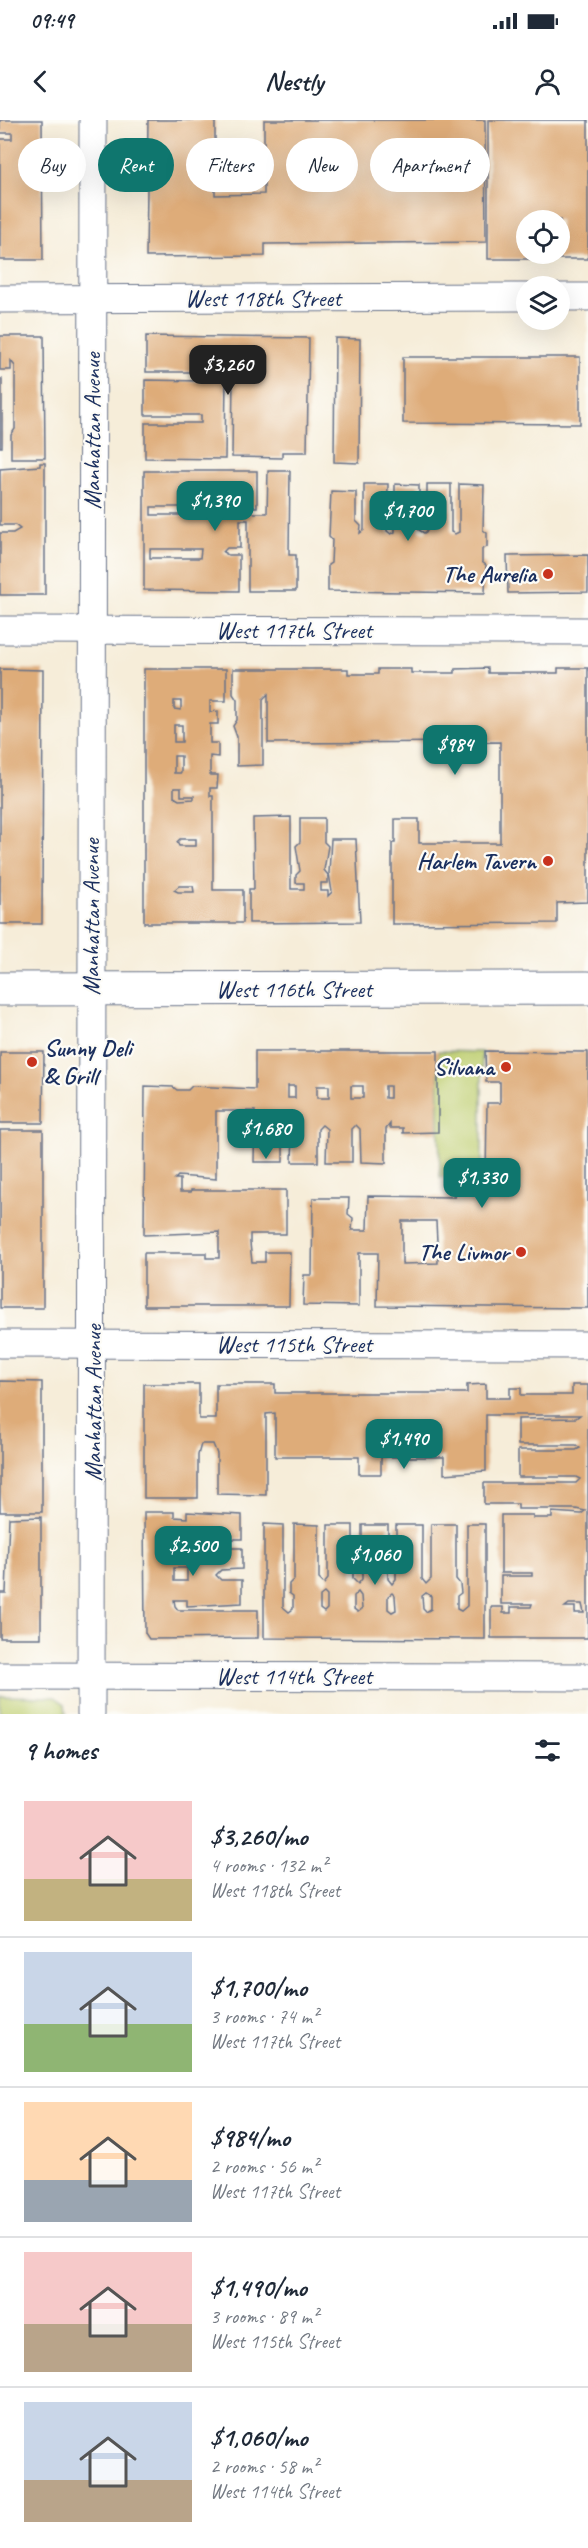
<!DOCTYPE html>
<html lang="en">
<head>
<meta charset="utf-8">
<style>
  :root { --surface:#fff; --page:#f2f2f3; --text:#1f2937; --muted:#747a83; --line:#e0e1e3; --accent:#0f766e }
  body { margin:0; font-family:Caveat,sans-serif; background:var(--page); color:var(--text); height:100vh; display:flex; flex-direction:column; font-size:22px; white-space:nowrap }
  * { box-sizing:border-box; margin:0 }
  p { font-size:20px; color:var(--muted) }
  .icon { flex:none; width:33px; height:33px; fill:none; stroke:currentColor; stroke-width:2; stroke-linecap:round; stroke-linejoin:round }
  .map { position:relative; height:1594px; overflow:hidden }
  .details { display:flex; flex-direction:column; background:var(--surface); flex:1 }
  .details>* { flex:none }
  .banner { position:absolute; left:18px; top:18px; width:552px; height:54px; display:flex; gap:12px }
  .controls { position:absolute; left:516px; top:90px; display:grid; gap:12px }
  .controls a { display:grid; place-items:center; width:54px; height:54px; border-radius:50%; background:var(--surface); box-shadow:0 6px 24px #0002; font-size:30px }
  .price { position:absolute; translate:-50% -51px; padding:0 14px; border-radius:12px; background:var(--accent); color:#fff; font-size:20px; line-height:39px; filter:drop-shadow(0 2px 3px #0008) }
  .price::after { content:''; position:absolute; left:50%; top:36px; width:18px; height:14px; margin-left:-9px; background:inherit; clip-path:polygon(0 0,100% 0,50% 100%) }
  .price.current { background:#222; color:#fff }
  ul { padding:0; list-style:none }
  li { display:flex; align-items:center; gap:18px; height:150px; padding:0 24px }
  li+li { border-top:2px solid var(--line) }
  li span { display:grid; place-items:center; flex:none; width:168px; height:120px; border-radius:0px; color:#555 }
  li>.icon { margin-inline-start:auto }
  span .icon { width:72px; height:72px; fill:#fffc; stroke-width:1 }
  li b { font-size:26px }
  h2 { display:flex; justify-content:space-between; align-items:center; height:72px; padding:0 24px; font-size:26px }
  .chip { padding:0 21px; border-radius:27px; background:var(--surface); box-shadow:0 6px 24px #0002; font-size:21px; line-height:54px }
  .chip.current { background:var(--accent); color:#fff }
  .status { display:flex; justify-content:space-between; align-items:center; height:42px; padding:0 30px; background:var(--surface); direction:ltr }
  .status svg { height:16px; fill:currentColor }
  header { display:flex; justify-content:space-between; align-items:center; height:78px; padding:0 24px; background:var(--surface); font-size:27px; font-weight:800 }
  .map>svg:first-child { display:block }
  .green { fill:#bece70; stroke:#6c7e67; stroke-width:1.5 }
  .building { fill:#deac79; fill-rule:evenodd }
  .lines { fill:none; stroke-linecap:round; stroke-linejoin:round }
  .minor-casing { stroke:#687289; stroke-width:29 }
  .tertiary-casing { stroke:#687289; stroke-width:35 }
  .minor { stroke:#fff; stroke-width:27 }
  .tertiary { stroke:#fff; stroke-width:33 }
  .poi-dot { fill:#c8321e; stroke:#fdfcf7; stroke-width:2 }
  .labels { text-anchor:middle; stroke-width:4.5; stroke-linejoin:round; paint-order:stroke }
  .street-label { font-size:24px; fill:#1b2f5e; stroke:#fdfcf7 }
  .poi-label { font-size:24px; font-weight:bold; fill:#1b2f5e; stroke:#fdfcf7; text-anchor:end }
</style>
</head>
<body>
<div class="status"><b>09:49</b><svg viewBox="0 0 49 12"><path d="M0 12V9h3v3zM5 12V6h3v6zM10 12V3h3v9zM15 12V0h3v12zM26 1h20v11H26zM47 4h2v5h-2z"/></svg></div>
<header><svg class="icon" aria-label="back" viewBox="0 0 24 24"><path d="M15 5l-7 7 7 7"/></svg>Nestly<svg class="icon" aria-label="person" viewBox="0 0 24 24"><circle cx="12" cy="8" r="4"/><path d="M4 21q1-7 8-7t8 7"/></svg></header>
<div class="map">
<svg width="588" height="1594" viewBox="0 0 588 1594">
  <rect width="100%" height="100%" fill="#fdfcf7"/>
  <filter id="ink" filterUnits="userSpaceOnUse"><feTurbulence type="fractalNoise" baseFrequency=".0167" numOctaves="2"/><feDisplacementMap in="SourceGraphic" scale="12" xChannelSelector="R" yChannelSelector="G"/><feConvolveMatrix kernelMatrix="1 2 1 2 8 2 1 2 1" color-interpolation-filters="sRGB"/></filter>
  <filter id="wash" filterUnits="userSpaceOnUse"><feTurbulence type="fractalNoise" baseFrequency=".008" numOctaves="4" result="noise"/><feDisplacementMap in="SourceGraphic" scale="24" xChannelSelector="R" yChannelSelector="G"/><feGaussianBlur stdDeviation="1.35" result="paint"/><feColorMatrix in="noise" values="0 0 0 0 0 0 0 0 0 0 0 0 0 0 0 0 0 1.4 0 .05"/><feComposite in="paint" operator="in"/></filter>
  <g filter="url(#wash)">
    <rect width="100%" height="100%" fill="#f6edd9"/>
    <!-- green -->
    <g class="green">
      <path d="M438,931L482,932V1056L440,1057Z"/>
      <path d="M0,1576L55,1577L65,1584L66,1594H0Z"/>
    </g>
    <g id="blocks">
      <!-- building -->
      <g class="building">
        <path d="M0,0H42L43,140H0V19H12V13H0Z"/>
        <path d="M148,0H215V75L264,74V0H485L486,122L265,124V136L146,137Z"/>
        <path d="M488,0H588V139H488ZM526,100H560V134H526Z"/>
        <path d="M0,216H44L45,338H11V315L15,309V246L11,241V250H0Z"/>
        <path d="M146,216L309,218L307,332H282V338L232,337L233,256L226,255L225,339L145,338V303H201V295H145V260L202,261L201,252H146Z"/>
        <path d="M335,218L360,219L359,343L334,342Z"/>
        <path d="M403,237H580V304L403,303Z"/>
        <rect x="0" y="259" width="2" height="68"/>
        <path d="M40,343H45V475H0V413H13L20,409L15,405H0V349L40,346Z"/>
        <path d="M144,351H257V387H207V393H267L268,351H290L289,435H296V471H248V400H240V428H227L223,432L228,435H239V471L144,470ZM151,387H201V395H151ZM150,429H201L200,438H150Z"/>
        <path d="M364,364H388L387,411L391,414L395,412V364L419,365V410L424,413L427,411V364H451V412L455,414L459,412V364L484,365L483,410L487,413V427L482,429V442L486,445L485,473L328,471V445L331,443L332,420L329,417L331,371L356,372V401L361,406L360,413L364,410Z"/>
        <path d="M588,435V472L508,473L507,436Z"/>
        <path d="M488,548V553H558V548H588V782L557,783V803L392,804V723H395V699H419V723H500V622L268,623V574L263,579V645L237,646V617L233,606L237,600V580L233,574V549H348V554H378V549H411V553H455V549Z"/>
        <path d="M0,549L43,550L42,804H0Z"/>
        <path d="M144,549H226V581H210V592L218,591V604H210V623H218V637L210,636V655H218L217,668H210V676H213V770H243V803H144ZM174,581H181V590L174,589ZM174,605H182V622H174ZM174,636H181V653H174ZM174,668H181V676H194V679L179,680L174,677ZM180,719H196V726H179L177,722ZM179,766H193L194,772H178L174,770Z"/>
        <path d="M291,697V769H304V763H296V755L300,751L296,726L300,722V698H324V722L328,726L324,750L328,755V763H321V771H328V776L332,772L329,753L331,719H356L360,802L249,803V769H254L253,698Z"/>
        <path d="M255,931H438V1012L403,1013V1008H390V1004L386,1009V1043L361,1042L360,1009L356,1005L352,1009V1042H326L327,1009L322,1005L318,1009V1042H292L293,1009L288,1004L283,1009V1042H254L255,991H216V1059L178,1056L175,1059H180V1072H191V1070H286V1114H250V1123L252,1142H265V1132H290L289,1186H144V1133H206V1138H219V1112L144,1115L145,966L173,967L177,970H188L192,966L255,969ZM288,966H295V978H288ZM317,966H329V978H317ZM351,966H363V978H351ZM385,966H390V978H385Z"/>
        <path d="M485,931L588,932V1188L377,1186L378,1133H359V1186L303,1185L304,1155H312L313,1078H349L348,1094L353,1098L352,1110H367L368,1076L455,1077L454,1061H486L487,983H500V962H486ZM402,1101H436L438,1143L402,1144Z"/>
        <path d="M0,932H44L43,1003H0Z"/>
        <rect x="0" y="1010" width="43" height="178"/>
        <path d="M0,1261L42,1262V1392H0Z"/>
        <path d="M144,1264H199V1299H216V1264H275V1273H467V1265L486,1264V1278H510V1268H521V1275H572V1265H588V1518H491V1487H503V1493H511V1487H531L532,1484H501V1456H532V1453H501V1395H533V1398H552V1392L581,1394L585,1391L576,1389H518V1384H484V1363H576L580,1359L576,1357H518V1330H576L580,1328L576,1325H518V1299L576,1298L580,1295H486V1351L444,1354V1337H381V1354H359V1337H275V1293L266,1294V1375L217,1374V1334L213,1324H201L198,1335V1378H144ZM569,1484H582L584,1493H575V1487H565Z"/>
        <path d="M144,1392H174V1397L187,1398V1392L242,1395V1419H221L216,1423L221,1428H242V1449L221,1450L216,1455L221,1460H242V1483L187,1486V1480H174L175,1486L178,1490H258V1518L149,1519L145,1513ZM174,1417H187V1429L174,1430ZM174,1448H187V1461H174Z"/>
        <path d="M41,1397V1518H0V1473H6L9,1398Z"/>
        <path d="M264,1404L283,1405V1487L289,1492L293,1489V1476L289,1473V1464L294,1459V1404L319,1405V1459L324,1464L328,1459V1405H353V1459L358,1464L362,1459V1405H388V1459L392,1464L396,1459V1405H422V1459L426,1464L431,1459V1404H456V1459L460,1464L461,1473L457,1476V1489L461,1491L467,1486V1404H485V1519L264,1518ZM358,1472L361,1476L362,1489L358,1492L354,1489V1476ZM324,1473L327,1476V1489L324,1492L320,1489V1476ZM392,1473L395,1476L396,1490L392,1492L388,1489V1476ZM426,1473L431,1476V1489L426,1492L423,1489L422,1476Z"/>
      </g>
    </g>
  </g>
  <g filter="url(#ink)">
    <use href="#blocks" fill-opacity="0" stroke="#687289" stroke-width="1.5"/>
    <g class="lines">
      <!-- minor casing -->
      <g class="minor-casing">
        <g id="minor">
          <path d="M560,177H588"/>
          <path d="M0,179L526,177"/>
          <path d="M0,510L588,511"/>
          <path d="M0,1224L588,1225"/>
          <path d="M0,1556L588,1557"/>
          <path d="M91,1594L93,0"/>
        </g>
      </g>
      <!-- tertiary casing -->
      <g class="tertiary-casing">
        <path id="tertiary" d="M0,869L588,868"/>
      </g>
      <!-- minor -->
      <use href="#minor" class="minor"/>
      <!-- tertiary -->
      <use href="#tertiary" class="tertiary"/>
    </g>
  </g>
  <!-- markers -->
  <g class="poi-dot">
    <circle cx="548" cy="454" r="6"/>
    <circle cx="548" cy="741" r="6"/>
    <circle cx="32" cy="942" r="6"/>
    <circle cx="506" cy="947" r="6"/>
    <circle cx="521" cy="1132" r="6"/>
  </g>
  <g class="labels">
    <!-- street labels -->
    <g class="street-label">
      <text x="263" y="186">West 118th Street</text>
      <text transform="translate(92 311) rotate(-90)" y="8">Manhattan Avenue</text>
      <text x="294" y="518">West 117th Street</text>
      <text transform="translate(91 797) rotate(-90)" y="8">Manhattan Avenue</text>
      <text x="294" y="877">West 116th Street</text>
      <text x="294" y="1232">West 115th Street</text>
      <text transform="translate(93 1283) rotate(-90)" y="8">Manhattan Avenue</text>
      <text x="294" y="1564">West 114th Street</text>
    </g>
    <!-- poi labels -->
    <g class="poi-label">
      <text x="536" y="462">The Aurelia</text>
      <text x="536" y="749">Harlem Tavern</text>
      <text x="44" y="936" text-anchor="start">Sunny Deli<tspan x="44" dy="28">&amp; Grill</tspan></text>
      <text x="494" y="955">Silvana</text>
      <text x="509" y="1140">The Livmor</text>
    </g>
  </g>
</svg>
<div class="controls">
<a><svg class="icon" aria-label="locate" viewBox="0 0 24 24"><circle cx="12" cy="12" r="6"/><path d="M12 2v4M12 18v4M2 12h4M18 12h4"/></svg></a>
<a><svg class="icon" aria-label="layers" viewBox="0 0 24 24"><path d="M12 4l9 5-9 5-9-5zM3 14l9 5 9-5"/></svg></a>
</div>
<b class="price current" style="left:228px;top:276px">$3,260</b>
<b class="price" style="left:215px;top:412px">$1,390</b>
<b class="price" style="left:408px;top:422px">$1,700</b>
<b class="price" style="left:455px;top:656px">$984</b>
<b class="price" style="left:266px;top:1040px">$1,680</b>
<b class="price" style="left:482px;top:1089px">$1,330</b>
<b class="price" style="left:404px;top:1350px">$1,490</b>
<b class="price" style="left:193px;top:1457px">$2,500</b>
<b class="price" style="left:375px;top:1466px">$1,060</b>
<div class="banner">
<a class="chip">Buy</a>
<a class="chip current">Rent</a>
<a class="chip">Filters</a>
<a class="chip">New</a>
<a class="chip">Apartment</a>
</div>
</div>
<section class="details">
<h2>9 homes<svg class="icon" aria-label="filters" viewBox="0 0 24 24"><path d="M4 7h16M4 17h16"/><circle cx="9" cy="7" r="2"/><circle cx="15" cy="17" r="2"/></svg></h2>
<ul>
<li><span style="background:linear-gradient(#f6c9c9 65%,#c2b280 0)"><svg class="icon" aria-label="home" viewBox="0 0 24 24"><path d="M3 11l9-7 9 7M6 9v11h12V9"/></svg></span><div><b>$3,260/mo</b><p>4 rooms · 132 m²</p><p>West 118th Street</p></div></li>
<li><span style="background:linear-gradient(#c9d6e8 60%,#8fb573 0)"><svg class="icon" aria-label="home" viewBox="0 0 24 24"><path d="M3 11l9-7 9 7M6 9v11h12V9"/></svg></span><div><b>$1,700/mo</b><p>3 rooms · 74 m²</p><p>West 117th Street</p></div></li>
<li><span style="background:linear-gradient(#ffd9b3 65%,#9aa5b1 0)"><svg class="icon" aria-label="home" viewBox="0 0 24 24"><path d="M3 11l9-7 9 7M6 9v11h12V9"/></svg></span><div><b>$984/mo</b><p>2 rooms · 56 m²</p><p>West 117th Street</p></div></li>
<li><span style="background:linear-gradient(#f6c9c9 60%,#b9a48a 0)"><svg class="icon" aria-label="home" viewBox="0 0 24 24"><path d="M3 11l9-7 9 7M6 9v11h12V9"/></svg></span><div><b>$1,490/mo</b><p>3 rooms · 89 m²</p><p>West 115th Street</p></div></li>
<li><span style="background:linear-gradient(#c9d6e8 65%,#b9a48a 0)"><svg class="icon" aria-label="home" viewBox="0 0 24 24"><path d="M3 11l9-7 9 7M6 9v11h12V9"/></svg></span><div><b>$1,060/mo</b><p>2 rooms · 58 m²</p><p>West 114th Street</p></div></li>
</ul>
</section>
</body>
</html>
